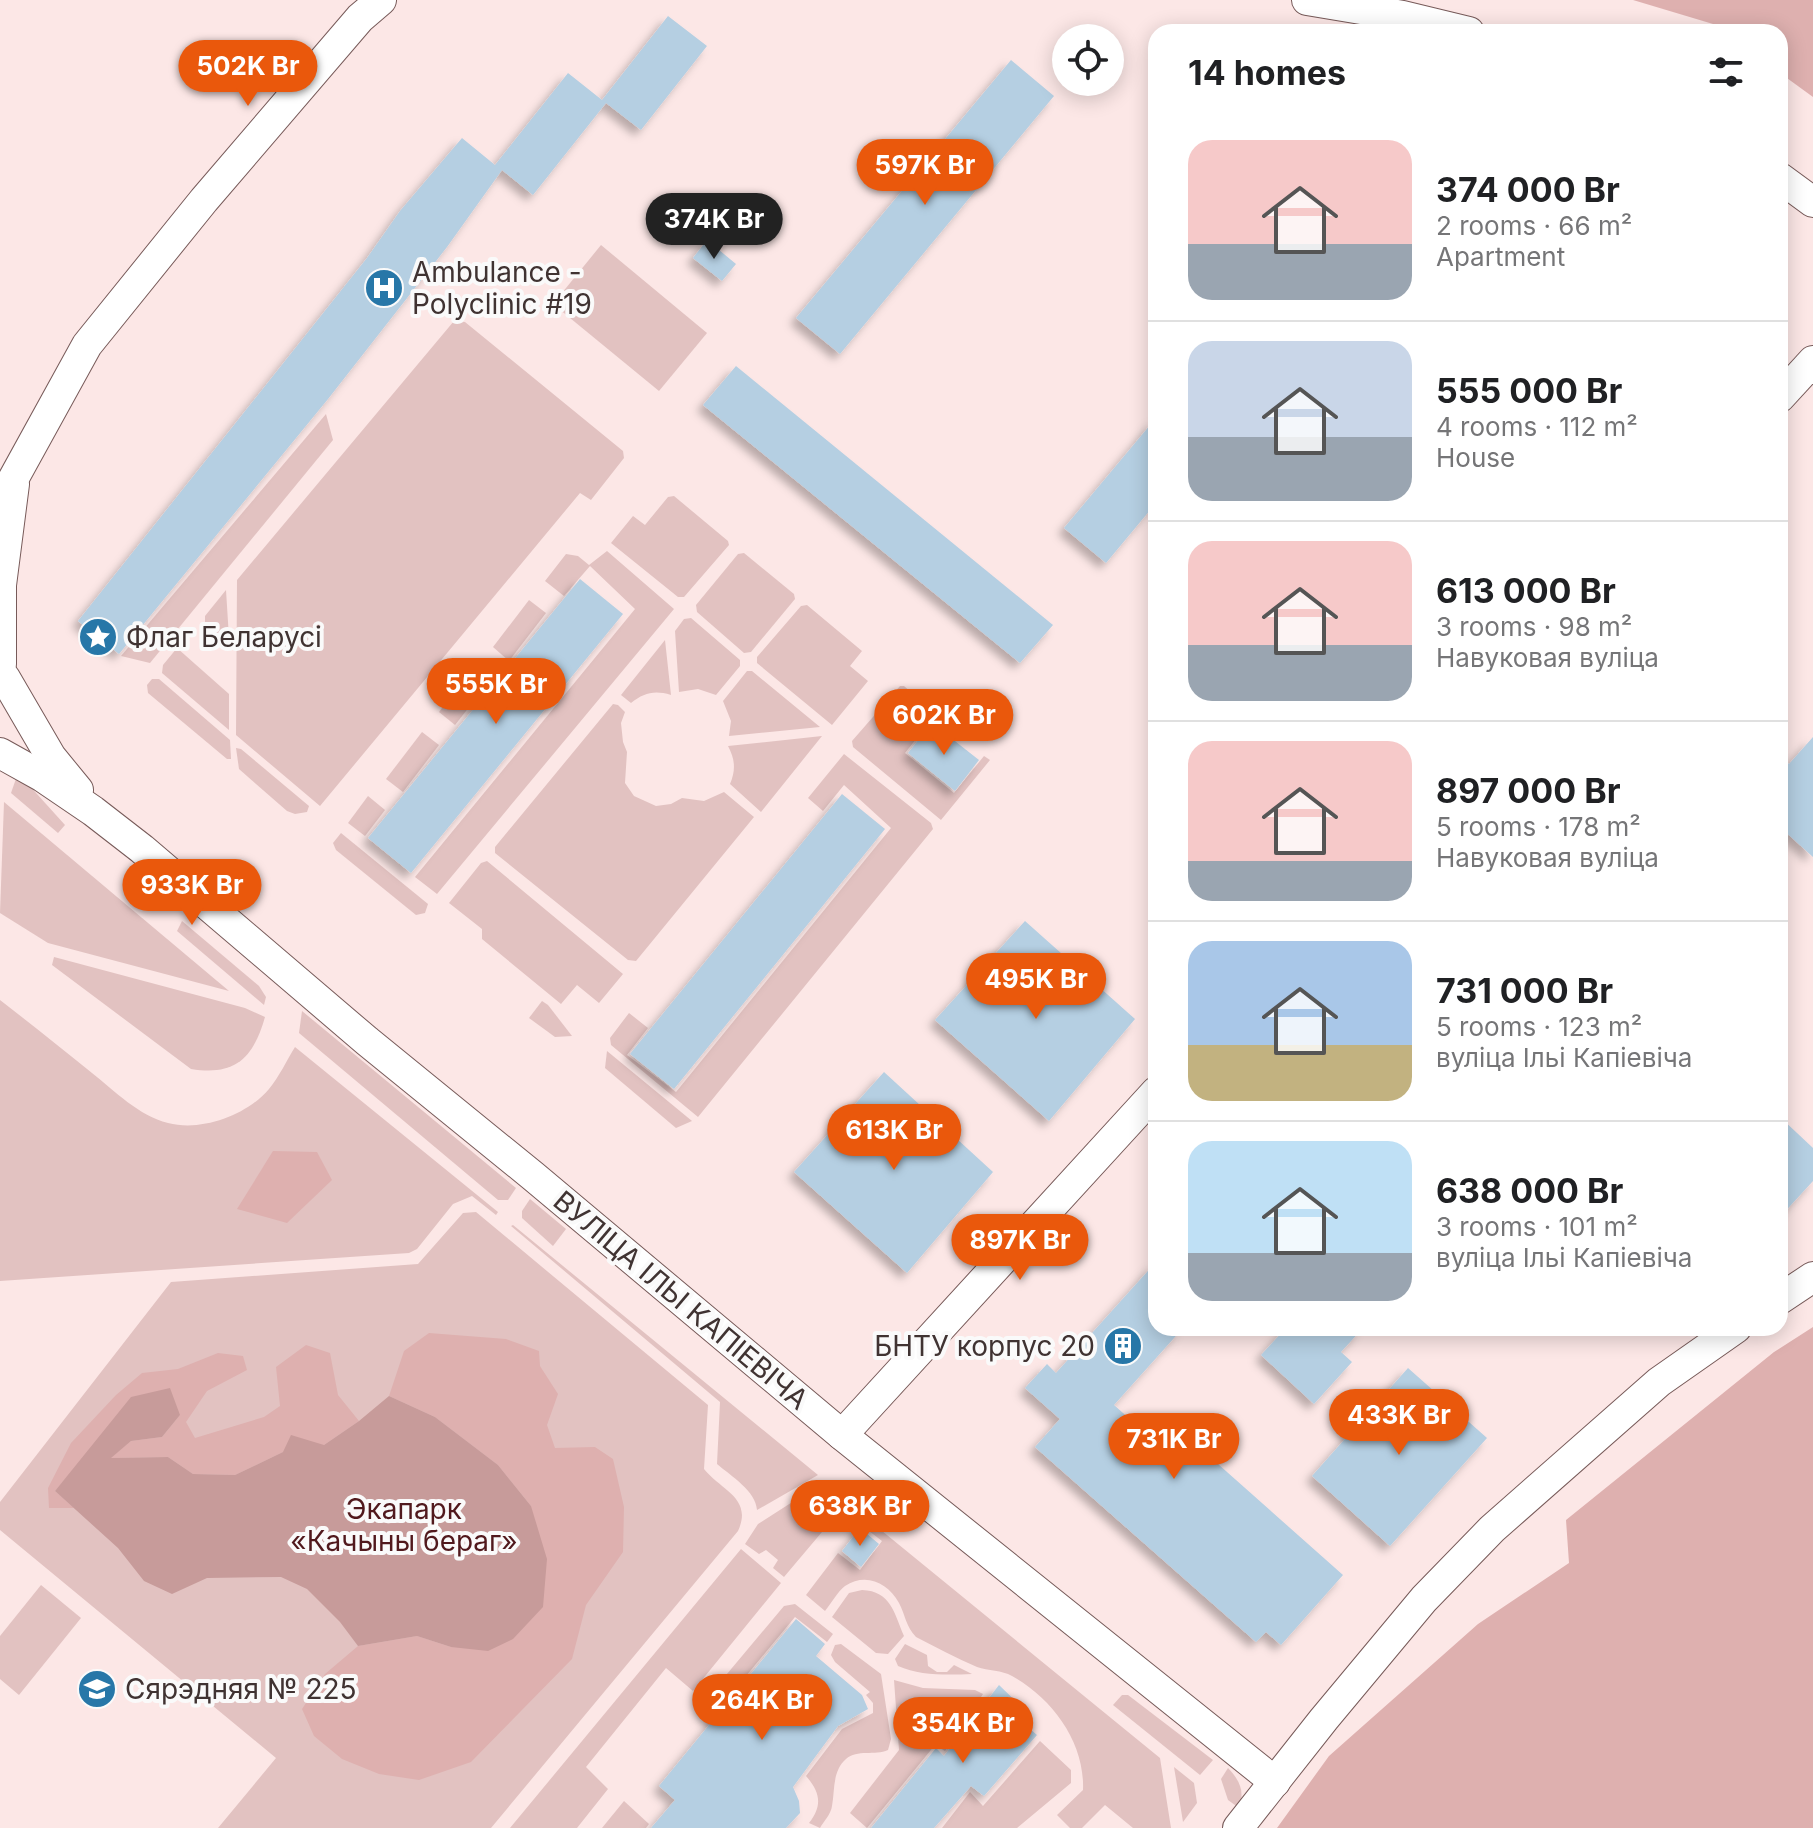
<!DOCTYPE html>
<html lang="en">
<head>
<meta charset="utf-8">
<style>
  :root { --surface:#fff; --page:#f2f2f2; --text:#202124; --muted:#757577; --line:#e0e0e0; --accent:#ea580c }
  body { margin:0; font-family:Inter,sans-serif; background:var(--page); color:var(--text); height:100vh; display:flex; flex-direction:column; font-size:30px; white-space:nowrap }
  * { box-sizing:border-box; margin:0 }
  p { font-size:26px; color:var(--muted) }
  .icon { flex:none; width:44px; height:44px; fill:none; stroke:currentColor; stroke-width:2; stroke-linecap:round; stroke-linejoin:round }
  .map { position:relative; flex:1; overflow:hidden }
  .drawer { position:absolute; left:1148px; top:24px; width:640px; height:1312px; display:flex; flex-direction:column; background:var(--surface); border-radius:24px; box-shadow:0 4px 20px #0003 }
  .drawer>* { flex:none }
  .buttons { position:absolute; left:1052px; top:24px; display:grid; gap:16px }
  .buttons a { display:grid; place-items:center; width:72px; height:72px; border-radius:50%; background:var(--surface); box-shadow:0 4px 20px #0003; font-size:40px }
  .price { position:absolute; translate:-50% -68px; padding:0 18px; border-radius:28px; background:var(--accent); color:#fff; font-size:26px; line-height:52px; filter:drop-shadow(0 2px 4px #0008) }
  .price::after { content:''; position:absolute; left:50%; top:48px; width:24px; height:18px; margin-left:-12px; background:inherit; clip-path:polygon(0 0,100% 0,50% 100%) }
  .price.on { background:#222; color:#fff }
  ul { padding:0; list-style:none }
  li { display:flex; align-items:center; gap:24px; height:200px; padding:0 40px }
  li+li { border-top:2px solid var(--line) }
  li span { display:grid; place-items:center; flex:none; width:224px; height:160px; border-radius:24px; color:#555 }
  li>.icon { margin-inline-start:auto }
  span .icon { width:96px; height:96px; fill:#fffc; stroke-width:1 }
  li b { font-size:34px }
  h2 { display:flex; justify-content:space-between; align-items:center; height:96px; padding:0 40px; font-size:34px }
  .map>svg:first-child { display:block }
  .green { fill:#e2c2c1 }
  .forest { fill:#deb0af }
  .water { fill:#c79b9a }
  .building { fill:#b5cfe2; filter:url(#shadow) }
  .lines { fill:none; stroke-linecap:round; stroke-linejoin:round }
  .minor-casing { stroke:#775a59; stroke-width:32 }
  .minor { stroke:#fff; stroke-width:30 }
  .labels { text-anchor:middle; stroke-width:8; stroke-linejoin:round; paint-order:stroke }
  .poi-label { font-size:28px; fill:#403332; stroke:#fafafa; text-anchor:start }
  .street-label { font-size:28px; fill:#403332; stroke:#fafafa }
  .park-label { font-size:28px; fill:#51191d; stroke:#fafafa }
</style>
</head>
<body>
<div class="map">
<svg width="1813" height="1828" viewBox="0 0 1813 1828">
  <defs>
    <filter id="shadow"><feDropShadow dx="-6" dy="6" stdDeviation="4" flood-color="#0004"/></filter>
  </defs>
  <rect width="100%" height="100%" fill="#fce7e6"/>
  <!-- green -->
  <g class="green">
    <path d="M601,245L707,333L659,391L553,304Z"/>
    <path d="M454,321L465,322L623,451L624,458L591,500L580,493L320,806L236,735L237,580Z"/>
    <path d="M326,414L333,440L150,663L121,656Z"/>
    <path d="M674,496L728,541L729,545L684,597H678L611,543L633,516L645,525L668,497Z"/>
    <path d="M607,551L674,609L437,894L415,877L635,609L590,566L564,596L545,581L566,554L578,556L589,565Z"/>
    <path d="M744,553L794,594L795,599L751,652L744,653L697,612L696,605L738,554Z"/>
    <path d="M226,590L229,638L223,640L205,622V616Z"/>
    <path d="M529,600L546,613L509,661L493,647Z"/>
    <path d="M807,605L862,651L850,666L868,681L832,725L757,663V657L801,606Z"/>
    <path d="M691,618L740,660V666L716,695L698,689L679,692L675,631L684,619Z"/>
    <path d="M665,640L671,695C654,690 644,693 631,703L621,695Z"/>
    <path d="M177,648L229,694V730L162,673L163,665Z"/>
    <path d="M475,665L492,678L455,725L439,712Z"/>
    <path d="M747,671H752L820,727L729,736L731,721L723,701Z"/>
    <path d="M152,679H159L230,740L231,759H227L148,693L147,685Z"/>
    <path d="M900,686H904L936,714L905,753L954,793L984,756L990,760L941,820L853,747L852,741Z"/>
    <path d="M613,704L618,705L625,712L621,723L623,742L627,752L625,783L634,796L656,806L671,804L682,798L704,801L724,792L754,817L636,961L628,960L495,853V847Z"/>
    <path d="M422,732L439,745L403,792L386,779Z"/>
    <path d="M822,736L761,812L730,784C736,770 735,759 728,746Z"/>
    <path d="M236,748L241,749L309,806L307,812L295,814L287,811L239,769Z"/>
    <path d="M844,754L931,823L933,829L698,1117L611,1045L610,1038L629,1013L648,1028L627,1055L676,1092L891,828L844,785L823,811L808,798Z"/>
    <path d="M18,773L65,825L58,833L11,793Z"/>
    <path d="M368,796L385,810L365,836L348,823Z"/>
    <path d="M4,802L229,991L48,943L0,913Z"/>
    <path d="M341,833L428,904L425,913L416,915L336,850L333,843Z"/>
    <path d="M487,861L623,974L599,1003L577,985L561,1004L482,939V929L449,903L481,863Z"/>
    <path d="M182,921L259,986L266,997L264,1005L177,931Z"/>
    <path d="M54,957L245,1008L265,1017C253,1059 235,1076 191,1069L52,965Z"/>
    <path d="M0,1000C31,1024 61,1048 92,1073C115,1091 139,1116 168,1123C202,1132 247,1115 269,1089C279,1077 287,1060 295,1047L498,1212L496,1215L472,1196L453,1204L417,1249L409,1253L0,1281Z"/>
    <path d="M542,1001L548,1005L572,1036L555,1037L529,1018Z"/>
    <path d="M302,1011L516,1188L508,1200H498L299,1033Z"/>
    <path d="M607,1051L692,1121L676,1128L605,1068Z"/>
    <path d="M530,1199L566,1229L553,1246L522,1218V1211Z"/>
    <path d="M476,1212L708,1405L704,1469C722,1491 753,1498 738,1531L491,1828H218L276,1758L0,1530V1502L171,1282L418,1264L463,1213Z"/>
    <path d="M513,1225L818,1475L757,1510C756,1491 731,1476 717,1464L720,1402L511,1226Z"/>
    <path d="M825,1481L849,1500L784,1577L773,1568L778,1560L766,1550L759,1554L745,1544L758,1524Z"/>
    <path d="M860,1513L1160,1758L1171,1828H1133L1105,1805L1082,1828H1070L1057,1815L1083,1790C1085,1743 1053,1699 1012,1676C1002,1670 988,1671 977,1667C956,1658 936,1647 916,1637C906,1627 905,1614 899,1603C888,1583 866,1572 845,1586C838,1591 831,1604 825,1611L806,1595L838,1553L860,1570L882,1541L860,1524L855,1530L849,1526Z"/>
    <path d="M741,1549L781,1583L693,1691L666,1668L586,1767L608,1789L577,1828H510Z"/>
    <path d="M41,1585L81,1618L19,1695L0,1679V1636Z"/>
    <path d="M862,1590C891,1591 894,1613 904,1636L888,1654L876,1653L832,1617L849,1593Z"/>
    <path d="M795,1604L833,1634L827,1642L795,1617L717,1711L706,1699L784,1606Z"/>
    <path d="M841,1644L881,1674L891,1739L888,1750C875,1756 857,1749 846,1759C832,1771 835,1791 832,1806C831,1814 824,1821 820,1828L809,1823C823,1805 820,1792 806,1776L842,1729L873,1713V1703L866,1695L870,1692L835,1662L831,1655L835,1645Z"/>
    <path d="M905,1644L927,1655L928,1666L937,1672H947L954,1665L972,1674C948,1675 920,1676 898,1666L895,1659Z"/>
    <path d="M894,1680L923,1688L975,1690L983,1694L945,1751L935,1745L867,1828L850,1813L899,1750Z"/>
    <path d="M1122,1695H1128L1213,1760L1200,1775L1113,1705Z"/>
    <path d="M1040,1741L1071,1770V1783L1017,1828H942L970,1792L983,1806Z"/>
    <path d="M1174,1767L1194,1783L1197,1803L1183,1822Z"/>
    <path d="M1228,1768C1240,1781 1245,1791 1239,1808L1228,1800L1221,1779Z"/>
    <path d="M624,1801L649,1824L646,1828H602Z"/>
  </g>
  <!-- forest -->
  <g class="forest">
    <path d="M1633,0H1813V97L1780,73V32H1724L1713,24Z"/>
    <path d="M273,1151L317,1152L332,1180L287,1223L237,1209Z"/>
    <path d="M1813,1327V1828H1277L1329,1756L1478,1624L1569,1563L1566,1520L1774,1352Z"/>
    <path d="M429,1333L506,1339L539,1351L540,1366L558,1394L547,1425L555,1448L595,1447L613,1459L624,1507L623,1552L586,1605L572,1659L471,1762L419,1780L379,1774L342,1759L314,1736L302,1709L325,1674L358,1646L417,1636L451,1647L531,1506L498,1465L435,1417L389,1396L404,1351Z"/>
    <path d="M306,1345L330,1353L338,1395L359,1421L324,1445L283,1452L235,1475L193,1474L168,1457L110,1458L131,1441L162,1437L180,1415L87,1454L55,1491L74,1508H49L48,1488L71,1443L116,1395L142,1373L178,1369L218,1353L243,1356L247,1370L207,1391L186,1422L195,1438L264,1417L280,1406L276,1367Z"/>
  </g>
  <!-- water -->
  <path class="water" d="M170,1388L180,1415L162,1437L131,1441L111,1458L168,1457L193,1474L235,1475L283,1452L291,1435L324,1445L359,1421L389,1396L435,1417L498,1465L531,1506L547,1559L543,1607L513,1639L488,1651L451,1647L417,1636L358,1646L340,1622L307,1589L281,1577L207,1578L172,1594L144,1581L118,1548L55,1491L131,1397Z"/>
  <!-- building -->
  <g class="building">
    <path d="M668,16L707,46L641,130L606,103L533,195L502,170L447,247L328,399L119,654L78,621L367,258L400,211L462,138L495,165L568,73L602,100Z"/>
    <path d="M1011,60L1054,96L840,354L796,318Z"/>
    <path d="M707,240L736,264L722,281L693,258Z"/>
    <path d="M736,366L1053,625L1020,663L703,405Z"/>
    <path d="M1156,418V503L1106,563L1064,528Z"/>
    <path d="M580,579L623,614L411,873L368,838Z"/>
    <path d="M932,723L979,760L955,791L908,753Z"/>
    <path d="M1813,737V857L1780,827V756L1789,764Z"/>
    <path d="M842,794L885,829L674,1089L630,1054Z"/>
    <path d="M1025,921L1135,1019L1049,1121L935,1020Z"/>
    <path d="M884,1072L993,1172L907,1273L794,1172Z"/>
    <path d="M1780,1117L1813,1148V1181L1780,1217Z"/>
    <path d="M1156,1262V1328H1183L1114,1405L1149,1436L1165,1417L1343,1575L1281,1645L1266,1632L1256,1642L1035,1447L1060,1419L1025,1388L1047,1364L1056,1373Z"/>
    <path d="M1286,1328H1363L1341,1352L1352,1362L1314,1404L1261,1355Z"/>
    <path d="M1408,1368L1487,1438L1390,1546L1312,1476Z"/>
    <path d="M860,1528L879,1544L861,1567L842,1551Z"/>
    <path d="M796,1619L825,1644L816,1656L862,1695L868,1709L838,1726L793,1787L799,1801L800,1813L786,1828H651L675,1800L659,1786Z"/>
    <path d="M999,1685L1029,1714L1022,1722L1037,1735L984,1796L971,1786L934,1828H871L936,1748L944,1756Z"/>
  </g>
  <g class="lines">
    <!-- minor casing -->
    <g class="minor-casing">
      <g id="minor">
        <path d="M1307,0L1403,16L1469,32"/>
        <path d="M1780,178L1813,202"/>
        <path d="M1780,397L1813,361"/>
        <path d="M0,503L87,345L204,200L360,18L381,0"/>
        <path d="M1,664V585L14,484"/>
        <path d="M5,678L51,757L78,790"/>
        <path d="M0,753L43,777L93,811L142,849L367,1041L533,1176L842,1435L1275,1782"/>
        <path d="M1780,1299L1813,1277"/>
        <path d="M842,1435L1156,1092"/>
        <path d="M1238,1828L1324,1719L1424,1599L1492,1529L1659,1382L1736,1328"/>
      </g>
    </g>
    <!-- minor -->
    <use href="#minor" class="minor"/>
  </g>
  <!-- icons -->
  <defs>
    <g id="hospital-disc" transform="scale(2)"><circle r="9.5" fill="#2777a8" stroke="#fafafa"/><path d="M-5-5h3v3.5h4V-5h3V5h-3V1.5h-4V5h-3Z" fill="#fff"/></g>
    <g id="sight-disc" transform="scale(2)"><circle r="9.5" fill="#2777a8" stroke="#fafafa"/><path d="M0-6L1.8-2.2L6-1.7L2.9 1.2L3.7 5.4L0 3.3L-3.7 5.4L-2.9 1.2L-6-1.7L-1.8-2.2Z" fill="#fff"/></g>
    <g id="building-disc" transform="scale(2)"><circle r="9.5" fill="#2777a8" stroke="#fafafa"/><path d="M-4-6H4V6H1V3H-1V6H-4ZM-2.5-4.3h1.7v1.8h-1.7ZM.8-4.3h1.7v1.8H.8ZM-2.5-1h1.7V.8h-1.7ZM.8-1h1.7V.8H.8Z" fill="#fff"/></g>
    <g id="school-disc" transform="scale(2)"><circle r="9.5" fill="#2777a8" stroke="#fafafa"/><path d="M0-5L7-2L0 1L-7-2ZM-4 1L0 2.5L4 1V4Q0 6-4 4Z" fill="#fff"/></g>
  </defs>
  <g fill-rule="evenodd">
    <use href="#hospital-disc" x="384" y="288"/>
    <use href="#sight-disc" x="98" y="637"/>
    <use href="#building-disc" x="1123" y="1346"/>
    <use href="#school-disc" x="97" y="1689"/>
  </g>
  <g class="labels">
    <!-- poi labels -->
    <g class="poi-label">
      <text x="412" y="282">Ambulance -<tspan x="412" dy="32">Polyclinic #19</tspan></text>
      <text x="126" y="647">Флаг Беларусі</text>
      <text x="1095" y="1356" text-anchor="end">БНТУ корпус 20</text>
      <text x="125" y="1699">Сярэдняя № 225</text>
    </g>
    <!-- street labels -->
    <g class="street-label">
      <text transform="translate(681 1300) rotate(40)" y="10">ВУЛІЦА ІЛЬІ КАПІЕВІЧА</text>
    </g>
    <!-- park labels -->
    <g class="park-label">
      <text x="404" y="1519">Экапарк<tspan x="404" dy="32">«Качыны бераг»</tspan></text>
    </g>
  </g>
</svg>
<div class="buttons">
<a><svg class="icon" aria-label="locate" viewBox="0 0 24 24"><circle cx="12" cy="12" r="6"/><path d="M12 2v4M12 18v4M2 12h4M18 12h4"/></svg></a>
</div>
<b class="price" style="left:248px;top:108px">502K Br</b>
<b class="price" style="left:925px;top:207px">597K Br</b>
<b class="price on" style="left:714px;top:261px">374K Br</b>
<b class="price" style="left:496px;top:726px">555K Br</b>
<b class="price" style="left:944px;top:757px">602K Br</b>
<b class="price" style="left:192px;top:927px">933K Br</b>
<b class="price" style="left:1036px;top:1021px">495K Br</b>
<b class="price" style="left:894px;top:1172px">613K Br</b>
<b class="price" style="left:1020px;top:1282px">897K Br</b>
<b class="price" style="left:1399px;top:1457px">433K Br</b>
<b class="price" style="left:1174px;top:1481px">731K Br</b>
<b class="price" style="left:860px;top:1548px">638K Br</b>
<b class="price" style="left:762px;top:1742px">264K Br</b>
<b class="price" style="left:963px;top:1765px">354K Br</b>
<section class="drawer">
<h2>14 homes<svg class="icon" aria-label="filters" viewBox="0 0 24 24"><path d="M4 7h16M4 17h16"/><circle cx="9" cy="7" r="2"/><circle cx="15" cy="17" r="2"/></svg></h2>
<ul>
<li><span style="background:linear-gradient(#f6c9c9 65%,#9aa5b1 0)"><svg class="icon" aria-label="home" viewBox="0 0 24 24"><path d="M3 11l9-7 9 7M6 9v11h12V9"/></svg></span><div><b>374 000 Br</b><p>2 rooms · 66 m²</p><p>Apartment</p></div></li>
<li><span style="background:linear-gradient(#c9d6e8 60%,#9aa5b1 0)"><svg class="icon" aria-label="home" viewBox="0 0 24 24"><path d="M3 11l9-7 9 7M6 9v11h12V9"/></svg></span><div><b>555 000 Br</b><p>4 rooms · 112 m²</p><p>House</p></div></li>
<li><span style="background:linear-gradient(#f6c9c9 65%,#9aa5b1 0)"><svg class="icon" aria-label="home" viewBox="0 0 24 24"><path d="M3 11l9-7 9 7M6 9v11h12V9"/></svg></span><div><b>613 000 Br</b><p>3 rooms · 98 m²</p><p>Навуковая вуліца</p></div></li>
<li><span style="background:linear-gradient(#f6c9c9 75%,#9aa5b1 0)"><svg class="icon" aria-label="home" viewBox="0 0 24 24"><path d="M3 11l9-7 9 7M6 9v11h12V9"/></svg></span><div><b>897 000 Br</b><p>5 rooms · 178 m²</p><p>Навуковая вуліца</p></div></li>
<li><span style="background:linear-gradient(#a9c7e8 65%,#c2b280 0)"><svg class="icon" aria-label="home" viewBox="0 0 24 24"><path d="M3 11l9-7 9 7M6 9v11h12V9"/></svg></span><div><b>731 000 Br</b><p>5 rooms · 123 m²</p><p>вуліца Ільі Капіевіча</p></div></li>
<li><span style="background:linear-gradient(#bfe0f5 70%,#9aa5b1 0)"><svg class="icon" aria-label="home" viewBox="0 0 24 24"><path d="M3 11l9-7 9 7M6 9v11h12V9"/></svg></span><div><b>638 000 Br</b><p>3 rooms · 101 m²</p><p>вуліца Ільі Капіевіча</p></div></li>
</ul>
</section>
</div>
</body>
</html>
